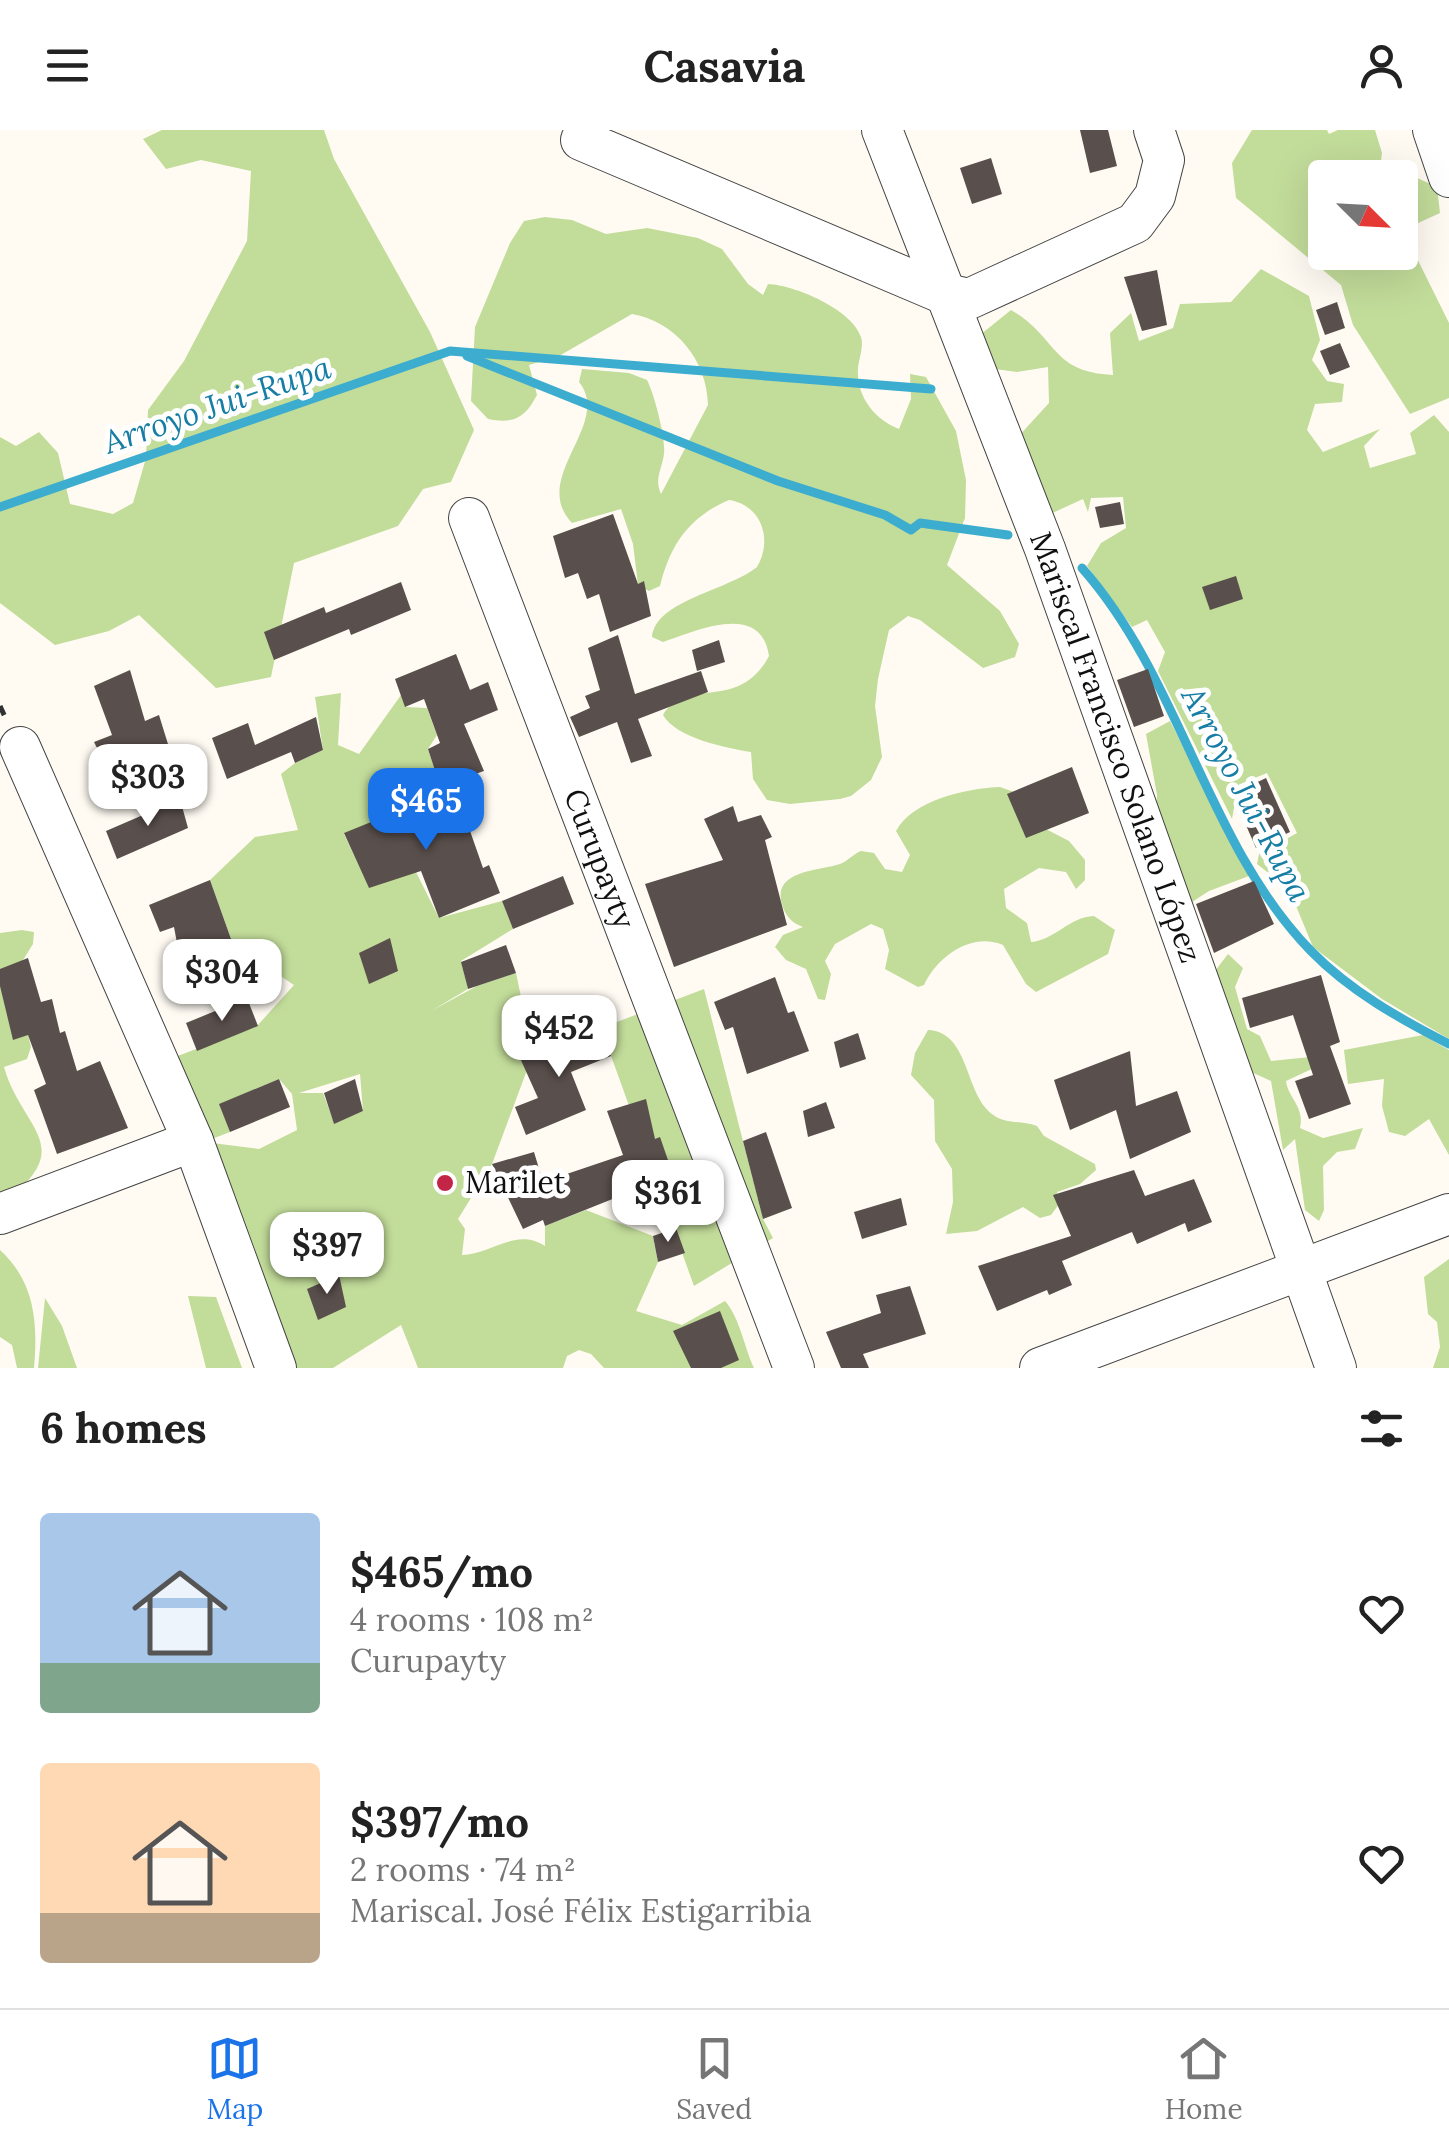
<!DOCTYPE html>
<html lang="en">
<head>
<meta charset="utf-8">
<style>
  :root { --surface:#fff; --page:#f2f2f2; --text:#222; --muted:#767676; --line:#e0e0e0; --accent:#1a73e8 }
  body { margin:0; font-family:Lora,serif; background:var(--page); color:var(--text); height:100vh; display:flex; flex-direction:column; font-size:38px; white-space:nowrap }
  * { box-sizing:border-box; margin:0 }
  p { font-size:32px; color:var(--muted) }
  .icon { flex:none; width:55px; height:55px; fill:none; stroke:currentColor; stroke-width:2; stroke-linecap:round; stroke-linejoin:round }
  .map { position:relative; height:1238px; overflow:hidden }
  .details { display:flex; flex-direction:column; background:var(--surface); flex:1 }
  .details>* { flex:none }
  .needle { width:65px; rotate:114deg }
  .fabs { position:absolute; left:1308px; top:30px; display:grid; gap:20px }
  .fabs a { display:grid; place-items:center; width:110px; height:110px; border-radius:10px; background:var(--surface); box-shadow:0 10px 40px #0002; font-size:50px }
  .price { position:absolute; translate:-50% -85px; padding:0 22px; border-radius:20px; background:#fff; color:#222; font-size:32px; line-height:65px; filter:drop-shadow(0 2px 5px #0008) }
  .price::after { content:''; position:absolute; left:50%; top:60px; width:30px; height:22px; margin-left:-15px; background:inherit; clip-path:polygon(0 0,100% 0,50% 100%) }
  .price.current { background:var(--accent); color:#fff }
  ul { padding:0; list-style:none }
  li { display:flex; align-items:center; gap:30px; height:250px; padding:0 40px }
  li span { display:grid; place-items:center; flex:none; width:280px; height:200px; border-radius:10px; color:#555 }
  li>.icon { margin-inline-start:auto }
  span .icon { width:120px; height:120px; fill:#fffc; stroke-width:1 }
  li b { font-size:42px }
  h2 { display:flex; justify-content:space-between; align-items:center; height:120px; padding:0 40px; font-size:42px }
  header { display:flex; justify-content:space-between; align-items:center; height:130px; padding:0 40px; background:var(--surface); font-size:45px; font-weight:800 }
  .tab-bar { display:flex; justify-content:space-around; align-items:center; height:140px; border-top:2px solid var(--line); background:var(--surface); font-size:28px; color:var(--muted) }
  .tab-bar a { display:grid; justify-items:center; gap:5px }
  .tab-bar .current { color:var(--accent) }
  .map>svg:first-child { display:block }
  .forest { fill:#c2dc9a; fill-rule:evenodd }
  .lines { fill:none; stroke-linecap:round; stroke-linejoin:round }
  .stream { stroke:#3dadcf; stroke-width:9 }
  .building { fill:#594f4c }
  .minor-casing { stroke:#434343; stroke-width:42 }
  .path { stroke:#323232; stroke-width:5; stroke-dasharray:10 5; stroke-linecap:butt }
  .minor { stroke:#fff; stroke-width:40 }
  .poi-dot { fill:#c32547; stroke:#fff; stroke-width:4 }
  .labels { text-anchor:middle; stroke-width:10; stroke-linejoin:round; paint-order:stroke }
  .street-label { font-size:30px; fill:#101010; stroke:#fff }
  .poi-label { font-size:30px; fill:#101010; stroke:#fff; text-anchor:start }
  .water-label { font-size:32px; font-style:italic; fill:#167ea5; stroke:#fff }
</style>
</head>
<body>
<header><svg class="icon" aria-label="menu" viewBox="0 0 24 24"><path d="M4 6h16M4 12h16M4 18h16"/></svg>Casavia<svg class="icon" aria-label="person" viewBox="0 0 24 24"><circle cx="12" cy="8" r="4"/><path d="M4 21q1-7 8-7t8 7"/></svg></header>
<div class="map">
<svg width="1449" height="1238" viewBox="0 0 1449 1238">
  <rect width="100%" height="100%" fill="#fffbf3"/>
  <!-- forest -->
  <g class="forest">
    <path d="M162,0H324L334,29L430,202L474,300L451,352L423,359L398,396L294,433L271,547L216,558L139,485L109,501L55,515L0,473V307L16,316L39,302L58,323L70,374L113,384L133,373L146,328L148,280L184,231L247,111L251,41L201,30L166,39L143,9Z"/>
    <path d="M1252,0H1327L1329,4L1338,0H1375L1382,23L1379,47H1351L1340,33L1315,54L1325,77V122H1400V48L1393,47L1402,41L1437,57L1440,83L1403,100L1449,193V268L1410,284L1353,195L1341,155L1236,68L1232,33Z"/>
    <path d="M545,87L572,90L606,104L647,98L698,108L722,119L748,154L763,165L768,154C794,155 852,179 861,207C864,215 859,229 858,238C856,266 874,289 899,299L911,269L910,244L926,247L956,301L966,350L965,388L947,435L1000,481L1019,514L1015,527L983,538L920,490L908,486L889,500L878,549L875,576L882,627L871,650L851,666L840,669L790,674L767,670L753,649L751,622C726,618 676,608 663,585C687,546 739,583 769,526C761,470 694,502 663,512L652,507C656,470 727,461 757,437C773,410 762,375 729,370C689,387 670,415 660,456L649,461L638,455L633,414L621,379L572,393C529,348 613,294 579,252L582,239L629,243L647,250C654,263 666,309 664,324C662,339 654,349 661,364L708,275C707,230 676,192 632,184L559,226L529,235L537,265C525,288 514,294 488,289L471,271L475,197L510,113L524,91Z"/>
    <path d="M1261,139L1309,166L1320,210L1312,230L1327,251L1344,254L1342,272L1315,274L1307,300L1323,322L1380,299L1364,316L1370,338L1416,324L1410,303L1434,285L1449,302V909L1382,869L1313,817L1289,759L1257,734L1259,724L1297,703L1267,643L1238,655L1232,689L1158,541L1165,522L1147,490L1132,497L1087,436L1101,413L1126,398L1123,367L1091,368L1088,382L1083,369L1048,385L1016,309L1049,273L1048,237L1017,242L995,239L980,205L1011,180C1058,207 1050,242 1113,245L1110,203L1131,183L1139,211L1173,198L1180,174L1231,172Z"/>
    <path d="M341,563L338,615L359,624L401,565L406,577L427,578L437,605L428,619L440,656L406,678L344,704L369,757L416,742L439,788L502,771L513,799L461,831L468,859L431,881L477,856L516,843L533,924L492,1034L458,1089L465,1099L462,1125C492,1124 516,1097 545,1116V1096L586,1080L653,1106L658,1132L636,1181L682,1195L725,1171C740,1188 744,1217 754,1238H604L591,1224L579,1220L567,1226L563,1238H418L401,1195L333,1238H277L175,927L257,896L294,855L276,843L271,826L231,809L210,750L255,707L298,700L281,644L295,633L323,620L315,567ZM360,944L363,981L334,993L323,963H299ZM279,949L292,964L297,1000L259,1019L204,1012L230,1002L220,974Z"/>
    <path d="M1170,591L1249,746L1209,761L1178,781L1155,715L1157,665L1146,604Z"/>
    <path d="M1000,657L1014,662L1042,697L1069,711L1085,730V750L1076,759L1066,742L1039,738L1004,759L1006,778L1027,793L1031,812C1055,810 1069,787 1094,786L1115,800L1108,824L1036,862L1026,854L1003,815C971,801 936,828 924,855L918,857L885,839L889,820L883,799L871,794L835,814L825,831L831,844L825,870L818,869L806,839L786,830L775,817L783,805L803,797C792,793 785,786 782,774C772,740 819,741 840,734C848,731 853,724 861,721L874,723L885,739L902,742L910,725L896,701C912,670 968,658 1000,657Z"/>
    <path d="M22,800L34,802L33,814L13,846L31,917L27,929L4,937C22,1001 81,1016 0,1075V803Z"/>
    <path d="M1228,824L1243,838L1235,857L1247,899L1260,906L1271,931L1320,926L1316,937L1286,951C1288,968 1305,977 1300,998L1323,1008L1363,998L1355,1019L1337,1022L1323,1036L1324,1080L1319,1091L1305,1080L1295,1009L1283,1020L1271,951L1240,937L1215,841Z"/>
    <path d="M704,859L763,1089L773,1108L694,1156L601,898Z"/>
    <path d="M928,900C970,902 964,963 992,984C1006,995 1022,990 1037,996L1044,1006L1095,1034L1096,1040L1080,1054L1057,1062L1059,1074L1051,1085L1040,1088L1023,1077L977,1101L946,1104L953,1072L952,1039L935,1011L934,970L911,945L915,923Z"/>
    <path d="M1423,905L1449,920V1025L1429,989L1405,1006L1389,1002L1382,976L1384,949L1348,954L1344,920Z"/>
    <path d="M0,1120C35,1152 38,1193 34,1238H17L12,1215L0,1207Z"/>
    <path d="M1449,1129V1238H1433L1440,1217L1437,1192L1428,1184L1424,1147Z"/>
    <path d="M188,1166L216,1167L242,1238H206Z"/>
    <path d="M45,1168L62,1196L77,1238H38Z"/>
  </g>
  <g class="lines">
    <!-- stream -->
    <g class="stream">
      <path d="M467,226L778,351L885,385L911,400L920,393L1008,405"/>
      <path d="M0,377L450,221L931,259"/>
      <path d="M1082,438C1182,551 1206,713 1311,821C1350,861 1400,889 1449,914"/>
    </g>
  </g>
  <!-- building -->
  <g class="building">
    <path d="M1080,0H1108L1117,36L1090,43Z"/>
    <path d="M991,28L1002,64L972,74L960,38Z"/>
    <path d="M1157,140L1167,195L1142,201L1124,147Z"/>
    <path d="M1337,172L1345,198L1325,205L1316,180Z"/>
    <path d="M1340,213L1350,237L1330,245L1320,221Z"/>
    <path d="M1120,372L1124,394L1100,398L1095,377Z"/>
    <path d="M613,384L638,454L644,451L651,486L610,502L599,464L587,469L578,443L565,448L553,406Z"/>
    <path d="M1236,446L1243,469L1210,480L1202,457Z"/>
    <path d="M401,452L411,480L351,505L349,499L274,530L264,502L324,477L326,483Z"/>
    <path d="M618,505L635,564L701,541L708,562L638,589L652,626L631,633L617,592L579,607L570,587L590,578L585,566L600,560L588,518Z"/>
    <path d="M719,510L725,532L697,541L692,520Z"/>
    <path d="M456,524L470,560L488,552L498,580L464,594L484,641L440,656L428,619L440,613L424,569L405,577L395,549Z"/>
    <path d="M1148,539L1164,586L1134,597L1117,550Z"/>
    <path d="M130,540L145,591L159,585L172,627L115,654L94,612L112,605L94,556Z"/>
    <path d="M316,587L323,620L295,633L291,622L227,649L212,608L248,593L255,615Z"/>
    <path d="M1072,637L1089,683L1026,708L1007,664Z"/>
    <path d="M1266,648L1290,702L1256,718L1245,693L1257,688L1243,659Z"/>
    <path d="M455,658L483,738L489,735L500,763L439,788L421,741L369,758L344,703Z"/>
    <path d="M180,669L188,698L117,729L106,701Z"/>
    <path d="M733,676L738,692L761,685L772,707L765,710L787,795L674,837L645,754L723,730L704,689Z"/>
    <path d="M563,746L574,774L513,799L502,771Z"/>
    <path d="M210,750L231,809L180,829L174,797L160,802L149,775Z"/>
    <path d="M1254,751L1274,794L1214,823L1196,774Z"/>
    <path d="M390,808L398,841L369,854L359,823Z"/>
    <path d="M506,815L516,843L468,859L461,832Z"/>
    <path d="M28,828L41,872L52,869L60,903L65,901L77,941L100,931L128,998L57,1024L34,960L46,954L28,905L13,910L0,856V839Z"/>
    <path d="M1321,845L1340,912L1330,916L1351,974L1309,989L1295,951L1313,945L1293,885L1250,898L1242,868Z"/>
    <path d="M775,847L788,883L794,881L809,921L747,944L733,897L725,900L714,872Z"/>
    <path d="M247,868L258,896L197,921L186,893Z"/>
    <path d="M601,898L611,926L571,942L586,980L526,1005L515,977L538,968L520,928Z"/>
    <path d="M858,903L866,929L840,938L834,912Z"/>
    <path d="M1130,921L1136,976L1177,961L1191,1002L1130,1029L1116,980L1070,1000L1054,950Z"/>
    <path d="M279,949L290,977L230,1002L219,974Z"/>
    <path d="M355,949L363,981L334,994L324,963Z"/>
    <path d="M646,969L655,1009L660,1007L669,1033L625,1049L630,1062L545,1096L543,1090L523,1099L492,1034L534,1022L543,1052L623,1025L607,981Z"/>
    <path d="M826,972L835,998L808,1007L803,981Z"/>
    <path d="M766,1002L792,1078L763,1089L743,1011Z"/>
    <path d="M1134,1040L1145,1066L1194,1049L1212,1092L1188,1102L1185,1093L1137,1114L1132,1102L1062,1131L1072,1155L1049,1165L1047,1160L997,1181L978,1136L1071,1106L1053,1065Z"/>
    <path d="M901,1068L907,1095L862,1109L854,1082Z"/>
    <path d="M676,1098L685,1123L658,1132L653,1106Z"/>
    <path d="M339,1145L346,1177L318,1190L307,1159Z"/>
    <path d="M910,1156L926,1204L863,1224L869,1238H841L826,1202L881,1183L876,1165Z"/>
    <path d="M720,1181L739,1230L721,1238H691L673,1201Z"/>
  </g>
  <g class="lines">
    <!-- minor casing -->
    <g class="minor-casing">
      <g id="minor">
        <path id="s1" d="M882,0L1045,419L1336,1238"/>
        <path d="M1433,0L1449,47"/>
        <path d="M581,10L942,163L969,169L1135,93L1155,66L1164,30L1154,0"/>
        <path id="s2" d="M469,388L794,1238"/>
        <path d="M20,617L193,1011L276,1238"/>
        <path d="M0,1084L193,1011"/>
        <path d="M1040,1238L1449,1084"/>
      </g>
    </g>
    <!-- path -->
    <path class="path" d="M0,576L5,587"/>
    <!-- minor -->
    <use href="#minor" class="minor"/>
  </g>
  <!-- markers -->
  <circle class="poi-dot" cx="445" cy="1053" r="10"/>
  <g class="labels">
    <!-- street labels -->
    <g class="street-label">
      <text dy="10" stroke="none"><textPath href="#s1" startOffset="660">Mariscal Francisco Solano López</textPath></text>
      <text dy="10" stroke="none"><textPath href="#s2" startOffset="365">Curupayty</textPath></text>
    </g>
    <!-- poi labels -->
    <g class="poi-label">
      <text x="465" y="1063">Marilet</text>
    </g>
    <!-- water labels -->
    <g class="water-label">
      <text transform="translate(217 275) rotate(-19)" y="11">Arroyo Jui-Rupa</text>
      <text transform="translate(1246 664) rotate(62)" y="11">Arroyo Jui-Rupa</text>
    </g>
  </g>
</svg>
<div class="fabs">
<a><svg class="needle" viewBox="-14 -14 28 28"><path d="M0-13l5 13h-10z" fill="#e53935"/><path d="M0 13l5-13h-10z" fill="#767676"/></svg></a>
</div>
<b class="price" style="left:148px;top:699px">$303</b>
<b class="price current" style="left:426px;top:723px">$465</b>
<b class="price" style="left:222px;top:894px">$304</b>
<b class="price" style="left:559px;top:950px">$452</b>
<b class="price" style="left:668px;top:1115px">$361</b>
<b class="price" style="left:327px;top:1167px">$397</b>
</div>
<section class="details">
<h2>6 homes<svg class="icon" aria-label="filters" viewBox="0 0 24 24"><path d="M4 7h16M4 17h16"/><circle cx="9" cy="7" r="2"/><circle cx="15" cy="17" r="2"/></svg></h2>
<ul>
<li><span style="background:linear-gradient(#a9c7e8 75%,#7fa58c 0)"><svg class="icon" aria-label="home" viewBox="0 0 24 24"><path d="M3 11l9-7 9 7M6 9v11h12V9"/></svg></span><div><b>$465/mo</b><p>4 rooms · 108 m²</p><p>Curupayty</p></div><svg class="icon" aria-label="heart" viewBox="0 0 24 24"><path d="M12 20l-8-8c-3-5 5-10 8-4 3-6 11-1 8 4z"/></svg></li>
<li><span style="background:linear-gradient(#ffd9b3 75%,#b9a48a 0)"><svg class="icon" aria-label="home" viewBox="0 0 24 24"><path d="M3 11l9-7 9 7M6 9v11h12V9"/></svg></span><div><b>$397/mo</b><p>2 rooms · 74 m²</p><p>Mariscal. José Félix Estigarribia</p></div><svg class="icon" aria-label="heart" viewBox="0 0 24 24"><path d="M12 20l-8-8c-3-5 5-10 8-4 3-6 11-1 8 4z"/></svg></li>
</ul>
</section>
<nav class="tab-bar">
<a class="current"><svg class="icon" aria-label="map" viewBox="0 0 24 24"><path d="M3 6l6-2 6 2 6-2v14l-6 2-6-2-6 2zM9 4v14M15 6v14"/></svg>Map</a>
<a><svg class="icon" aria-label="saved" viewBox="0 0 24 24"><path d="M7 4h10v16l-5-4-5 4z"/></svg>Saved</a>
<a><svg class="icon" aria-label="home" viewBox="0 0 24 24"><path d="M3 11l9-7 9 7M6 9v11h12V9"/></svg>Home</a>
</nav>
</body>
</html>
